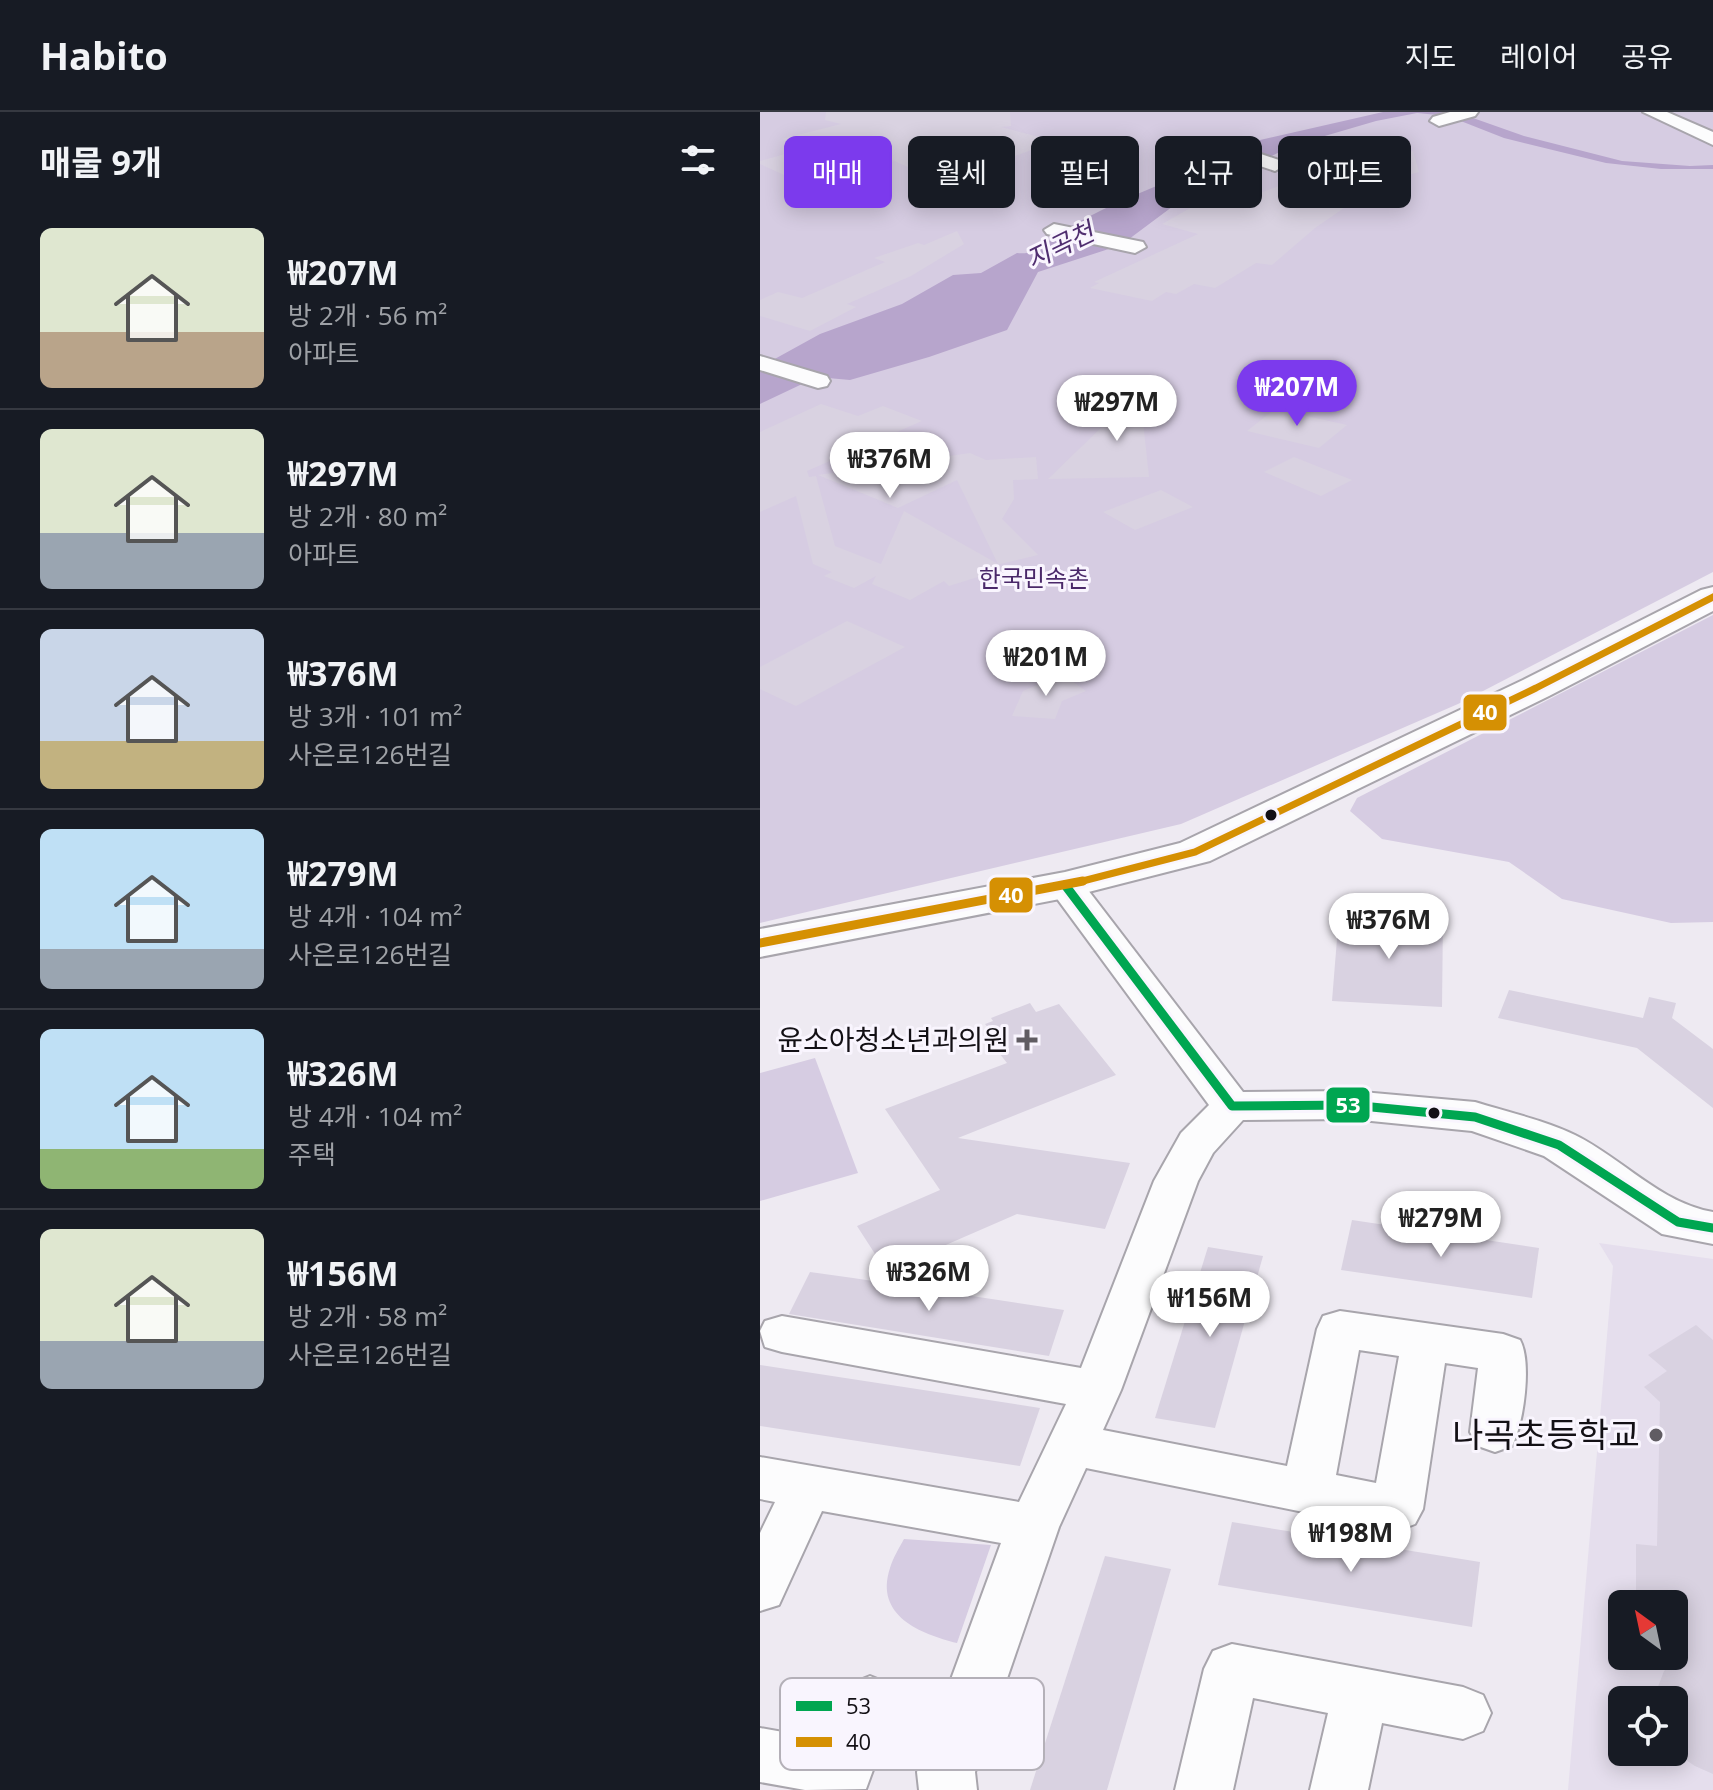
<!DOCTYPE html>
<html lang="ko">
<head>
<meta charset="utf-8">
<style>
  :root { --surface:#171b24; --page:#20242c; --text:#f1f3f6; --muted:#9ea1a6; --line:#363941; --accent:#7c3aed }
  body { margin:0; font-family:"Open Sans","Noto Sans KR",sans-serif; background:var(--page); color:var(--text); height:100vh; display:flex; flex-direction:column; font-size:30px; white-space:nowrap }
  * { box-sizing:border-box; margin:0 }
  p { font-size:26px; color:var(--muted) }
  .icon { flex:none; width:44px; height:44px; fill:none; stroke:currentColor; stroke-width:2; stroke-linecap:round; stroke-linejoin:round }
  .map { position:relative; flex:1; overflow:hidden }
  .panel { display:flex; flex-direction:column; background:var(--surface); width:760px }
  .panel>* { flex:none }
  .guide { position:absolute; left:24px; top:24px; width:760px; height:72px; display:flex; gap:16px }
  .needle { width:52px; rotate:327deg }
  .tools { position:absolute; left:848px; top:1478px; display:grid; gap:16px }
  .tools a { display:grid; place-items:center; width:80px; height:80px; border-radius:12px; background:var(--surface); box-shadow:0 4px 20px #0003; font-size:40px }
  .price { position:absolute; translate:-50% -68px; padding:0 18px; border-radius:28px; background:#fff; color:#222; font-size:26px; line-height:52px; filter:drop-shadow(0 2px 4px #0008) }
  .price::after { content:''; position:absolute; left:50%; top:48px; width:24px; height:18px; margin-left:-12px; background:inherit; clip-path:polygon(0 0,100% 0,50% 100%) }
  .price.on { background:var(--accent); color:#fff }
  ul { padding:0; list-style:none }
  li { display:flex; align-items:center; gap:24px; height:200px; padding:0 40px }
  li+li { border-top:2px solid var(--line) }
  li span { display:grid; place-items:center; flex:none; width:224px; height:160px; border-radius:12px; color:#555 }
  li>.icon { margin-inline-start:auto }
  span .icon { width:96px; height:96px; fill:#fffc; stroke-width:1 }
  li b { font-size:34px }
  h2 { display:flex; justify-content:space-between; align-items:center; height:96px; padding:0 40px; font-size:34px }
  .chip { padding:0 28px; border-radius:12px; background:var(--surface); box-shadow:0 4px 20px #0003; font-size:28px; line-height:72px }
  .chip.on { background:var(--accent); color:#fff }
  header { display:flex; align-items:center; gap:48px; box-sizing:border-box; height:112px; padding:0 40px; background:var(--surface); border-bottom:2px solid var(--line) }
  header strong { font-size:38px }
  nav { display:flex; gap:44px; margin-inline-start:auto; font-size:28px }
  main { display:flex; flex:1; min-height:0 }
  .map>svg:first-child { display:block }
  .built { fill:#e5deed; fill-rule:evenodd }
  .green { fill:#d6cce2 }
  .water { fill:#b7a5cc }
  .building { fill:#d9d2e1 }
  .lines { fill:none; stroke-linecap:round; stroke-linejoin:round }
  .minor-casing { stroke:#a8a5ac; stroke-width:4 }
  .major-casing { stroke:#a8a5ac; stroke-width:4 }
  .minor { fill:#fcfcfd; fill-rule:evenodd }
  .major { fill:#fcfcfd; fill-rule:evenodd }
  .bus-1-casing { stroke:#f9f5fe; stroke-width:15 }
  .bus-2-far1-casing { stroke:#f9f5fe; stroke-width:12 }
  .bus-2-casing { stroke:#f9f5fe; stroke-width:15 }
  .bus-1 { stroke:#00a651; stroke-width:9 }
  .bus-2-far1 { stroke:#d59003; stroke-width:7 }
  .bus-2 { stroke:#d59003; stroke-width:9 }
  .bus-dot { fill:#131015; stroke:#f9f5fe; stroke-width:3 }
  .poi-dot { fill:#605c62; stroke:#f9f5fe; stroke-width:3 }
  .labels { text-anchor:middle; stroke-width:6; stroke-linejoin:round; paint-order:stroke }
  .far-park-label { font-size:24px; fill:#4a2869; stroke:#f9f5fe }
  .far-water-label { font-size:26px; font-style:italic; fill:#502e70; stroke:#f9f5fe }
  .poi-label { font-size:28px; fill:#131015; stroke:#f9f5fe; text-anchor:end }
  .near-poi-label { font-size:34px; fill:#131015; stroke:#f9f5fe; text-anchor:end }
  .key { fill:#f9f5fe; stroke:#b4b0b8; stroke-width:2 }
  .key-label { font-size:22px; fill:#131015 }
  .line-badge { stroke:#f9f5fe; stroke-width:3 }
  .badge-label { font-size:22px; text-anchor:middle; font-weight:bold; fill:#fff }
</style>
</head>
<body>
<header>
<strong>Habito</strong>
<nav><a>지도</a><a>레이어</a><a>공유</a></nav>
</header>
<main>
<section class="panel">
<h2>매물 9개<svg class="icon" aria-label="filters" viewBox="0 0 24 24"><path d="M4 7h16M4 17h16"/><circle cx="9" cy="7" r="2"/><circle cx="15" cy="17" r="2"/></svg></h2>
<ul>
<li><span style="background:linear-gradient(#dfe7d0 65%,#b9a48a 0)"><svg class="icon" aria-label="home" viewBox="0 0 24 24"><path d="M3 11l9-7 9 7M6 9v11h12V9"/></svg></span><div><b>₩207M</b><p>방 2개 · 56 m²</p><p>아파트</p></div></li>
<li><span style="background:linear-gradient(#dfe7d0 65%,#9aa5b1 0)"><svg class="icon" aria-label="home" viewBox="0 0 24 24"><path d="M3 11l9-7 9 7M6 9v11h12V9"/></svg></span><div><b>₩297M</b><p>방 2개 · 80 m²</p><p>아파트</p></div></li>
<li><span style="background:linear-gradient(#c9d6e8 70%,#c2b280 0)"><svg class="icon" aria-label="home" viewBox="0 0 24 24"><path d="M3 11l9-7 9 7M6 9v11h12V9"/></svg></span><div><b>₩376M</b><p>방 3개 · 101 m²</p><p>사은로126번길</p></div></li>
<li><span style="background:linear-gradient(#bfe0f5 75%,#9aa5b1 0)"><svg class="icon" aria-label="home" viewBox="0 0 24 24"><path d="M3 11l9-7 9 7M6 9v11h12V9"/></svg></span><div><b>₩279M</b><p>방 4개 · 104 m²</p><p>사은로126번길</p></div></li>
<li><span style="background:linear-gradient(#bfe0f5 75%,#8fb573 0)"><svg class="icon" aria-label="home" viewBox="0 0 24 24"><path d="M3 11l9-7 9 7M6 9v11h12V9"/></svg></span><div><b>₩326M</b><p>방 4개 · 104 m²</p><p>주택</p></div></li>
<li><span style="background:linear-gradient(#dfe7d0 70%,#9aa5b1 0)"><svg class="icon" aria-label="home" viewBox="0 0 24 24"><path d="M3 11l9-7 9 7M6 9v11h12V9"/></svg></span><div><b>₩156M</b><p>방 2개 · 58 m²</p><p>사은로126번길</p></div></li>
</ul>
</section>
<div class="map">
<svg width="953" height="1678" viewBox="0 0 953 1678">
  <rect width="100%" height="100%" fill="#eeeaf2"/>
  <!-- built -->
  <path class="built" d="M839,1131L953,1147V1678H808L853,1154ZM862,1492H914V1544H862ZM862,1588H914V1640H862Z"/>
  <!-- green -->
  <g class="green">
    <path d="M0,0H953V460L698,592L421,712L0,811Z"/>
    <path d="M953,503V810L911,811L802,787L749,750L622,727L590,699L597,686Z"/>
    <path d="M55,946L98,1061L0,1089V961Z"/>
    <path d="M144,1427L231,1433L197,1531C161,1522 114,1504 130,1456C133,1446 139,1436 144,1427Z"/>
  </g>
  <!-- water -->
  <path class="water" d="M623,0H696L764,24L862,49L930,54L953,53V57H901L846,51L744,26L688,4L657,1L616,9L534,33L489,55L475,58L432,80L361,133L278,160L247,218L169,245L90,268L57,265L0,292V255L60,222L142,192L193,163L221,161L257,141C278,144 290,126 306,117C354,89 405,71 456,50L452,39Z"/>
  <!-- building -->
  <g class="building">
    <path d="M66,0H250L251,14L241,15L295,29L210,61L186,54L161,61L119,42L31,66L0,52V49L47,36L22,27L81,12L65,8Z"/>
    <path d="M653,39L659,60L601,76L610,78L555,116L512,153L496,151L455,176L434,172L416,182L406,180L392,189L330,176L339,171L334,170L438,122L402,112L448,86L472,91L530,70L544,74L594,55Z"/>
    <path d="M197,119L204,132L151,164L87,192L96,195L50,219L0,204V188L18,180L42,186L125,150L114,146L158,131L164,133Z"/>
    <path d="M381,277L419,284L396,303L382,300L389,365L288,367Z"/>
    <path d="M61,292L98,304L123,294L162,309L47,359L49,365L56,364L75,434L121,452L144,399L238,452L197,368L138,396L58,363L210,341L226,348L276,345L278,367L253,368L254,387L242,407L278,443L232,454L237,459L189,474L184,469L150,488L112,472L116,464L94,476L64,464L72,460L53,452L36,384L0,400V320Z"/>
    <path d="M515,297L587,313L559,336L487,319Z"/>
    <path d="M534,345L592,368L561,384L504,360Z"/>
    <path d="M401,378L433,395L375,418L343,400Z"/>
    <path d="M87,509L145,535L36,594L0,577V555Z"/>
    <path d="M302,562L326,579L302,589L295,607L252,604L263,579Z"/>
    <path d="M579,802L683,807L682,895L572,889Z"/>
    <path d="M749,878L883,906L889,885L916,891L912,906L953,937V996L877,936L738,906Z"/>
    <path d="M270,891L276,900L299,892L356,963L198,1026L370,1051L345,1117L257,1102L126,1159L97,1114L180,1078L125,997L247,951L232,932L240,931L225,912L233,909L231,906Z"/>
    <path d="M592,1108L779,1136L772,1186L581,1158Z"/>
    <path d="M448,1135L503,1144L455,1316L395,1306Z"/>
    <path d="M50,1160L93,1166L304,1198L289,1244L29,1202Z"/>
    <path d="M936,1213L953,1228V1662L935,1654L914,1640V1588H893L904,1559L915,1549L919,1488L876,1482V1432L897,1434L900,1290L884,1275L907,1259L888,1243Z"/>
    <path d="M0,1253L280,1296L260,1354L0,1314Z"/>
    <path d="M472,1410L720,1450L712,1515L458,1473Z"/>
    <path d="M345,1444L411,1457L347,1678H270Z"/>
  </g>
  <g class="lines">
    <!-- minor casing -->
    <g class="minor-casing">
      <g id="minor">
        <path d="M690,0H718L715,4L679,14L670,9L673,5Z"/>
        <path d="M883,0H907L953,20V33Z"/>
        <path d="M453,26L522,49L525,53L515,59L446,36L444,32L446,28Z"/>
        <path d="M294,112L383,130L386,135L375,141L287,122L284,118Z"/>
        <path d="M0,244L67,264L70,269L67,274L58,276L0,258Z"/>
        <path d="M305,762L318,765L483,980L591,979L715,990C747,1000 784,1008 815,1023C862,1046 900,1091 953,1100V1132L902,1122L784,1044L712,1019L591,1007L483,1008L453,1041L438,1069L361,1278L343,1318L527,1354L557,1217L563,1204L580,1199L743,1222L760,1228C772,1250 764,1311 752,1334L735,1340L718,1334L710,1320L718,1256L685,1251L663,1397L655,1412L637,1419L326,1356L299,1415L215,1660L217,1678H159L157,1660L241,1431L62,1399L19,1493L0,1499V1421L15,1390L0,1387V1345L259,1390L306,1292L22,1240L5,1235L0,1219L5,1209L22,1204L321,1256L394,1069L421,1021L449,993L287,773L292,765ZM599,1238L639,1244L616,1371L576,1363Z"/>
        <path d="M472,1532L703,1575L723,1583L731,1601L723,1619L703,1627L622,1611L608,1678H550L568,1601L493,1586L473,1678H415L444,1557L453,1539Z"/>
        <path d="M110,1564L130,1572L138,1590L106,1677L45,1678L0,1670V1616L68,1628L90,1572Z"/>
      </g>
    </g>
    <!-- major casing -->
    <g class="major-casing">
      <path id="major" d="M953,475V499L789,584L450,749L305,786L0,845V817L305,760L420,731L763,568L941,478Z"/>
    </g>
    <!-- minor -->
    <use href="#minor" class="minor"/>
    <!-- major -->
    <use href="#major" class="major"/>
    <!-- bus-1 casing -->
    <g class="bus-1-casing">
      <path id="bus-1" d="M305,773L472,994L591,993L715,1005L799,1033L918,1110L953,1116"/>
    </g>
    <!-- bus-2-far1 casing -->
    <g class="bus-2-far1-casing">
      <path id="bus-2-far1" d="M315,771L435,740L776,576L953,485"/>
    </g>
    <!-- bus-2 casing -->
    <g class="bus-2-casing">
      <path id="bus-2" d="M0,831L323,769"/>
    </g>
    <!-- bus-1 -->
    <use href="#bus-1" class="bus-1"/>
    <!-- bus-2-far1 -->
    <use href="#bus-2-far1" class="bus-2-far1"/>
    <!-- bus-2 -->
    <use href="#bus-2" class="bus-2"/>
  </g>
  <!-- markers -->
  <g class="bus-dot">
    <circle cx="511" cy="703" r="7"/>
    <circle cx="674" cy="1001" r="7"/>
  </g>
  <g class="poi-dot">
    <path d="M263 916h8v8h8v8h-8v8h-8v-8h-8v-8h8z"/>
    <circle cx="896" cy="1323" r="8"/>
  </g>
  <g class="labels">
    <!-- far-park labels -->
    <g class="far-park-label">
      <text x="274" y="475">한국민속촌</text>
    </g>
    <!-- far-water labels -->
    <g class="far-water-label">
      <text transform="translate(300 134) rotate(-26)" y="9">지곡천</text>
    </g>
    <!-- poi labels -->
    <g class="poi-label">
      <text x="249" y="938">윤소아청소년과의원</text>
    </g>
    <!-- near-poi labels -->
    <g class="near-poi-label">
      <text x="880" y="1335">나곡초등학교</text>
    </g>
  </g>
  <!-- legend -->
  <rect x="20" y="1566" width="264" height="92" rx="12" class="key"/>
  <rect x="36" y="1589" width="36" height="10" fill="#00a651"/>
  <rect x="36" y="1625" width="36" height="10" fill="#d59003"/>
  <g class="key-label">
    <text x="86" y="1602">53</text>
    <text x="86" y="1638">40</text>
  </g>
  <g class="line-badge">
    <rect x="702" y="581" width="46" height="39" rx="8" fill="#d59003"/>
    <rect x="228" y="764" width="46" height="38" rx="8" fill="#d59003"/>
    <rect x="565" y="974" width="46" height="38" rx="8" fill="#00a651"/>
  </g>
  <g class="badge-label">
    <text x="725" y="608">40</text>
    <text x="251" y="791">40</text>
    <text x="588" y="1001">53</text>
  </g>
</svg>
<div class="tools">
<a><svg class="needle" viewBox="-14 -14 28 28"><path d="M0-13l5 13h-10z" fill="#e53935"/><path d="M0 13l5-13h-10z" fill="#9ea1a6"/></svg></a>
<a><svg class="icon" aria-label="locate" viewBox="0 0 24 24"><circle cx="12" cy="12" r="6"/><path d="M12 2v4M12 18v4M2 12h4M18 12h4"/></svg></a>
</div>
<b class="price on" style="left:537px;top:316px">₩207M</b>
<b class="price" style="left:357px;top:331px">₩297M</b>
<b class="price" style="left:130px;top:388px">₩376M</b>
<b class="price" style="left:286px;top:586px">₩201M</b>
<b class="price" style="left:629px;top:849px">₩376M</b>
<b class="price" style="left:681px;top:1147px">₩279M</b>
<b class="price" style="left:169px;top:1201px">₩326M</b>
<b class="price" style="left:450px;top:1227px">₩156M</b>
<b class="price" style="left:591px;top:1462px">₩198M</b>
<div class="guide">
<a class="chip on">매매</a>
<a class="chip">월세</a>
<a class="chip">필터</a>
<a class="chip">신규</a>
<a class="chip">아파트</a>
</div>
</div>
</main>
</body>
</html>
